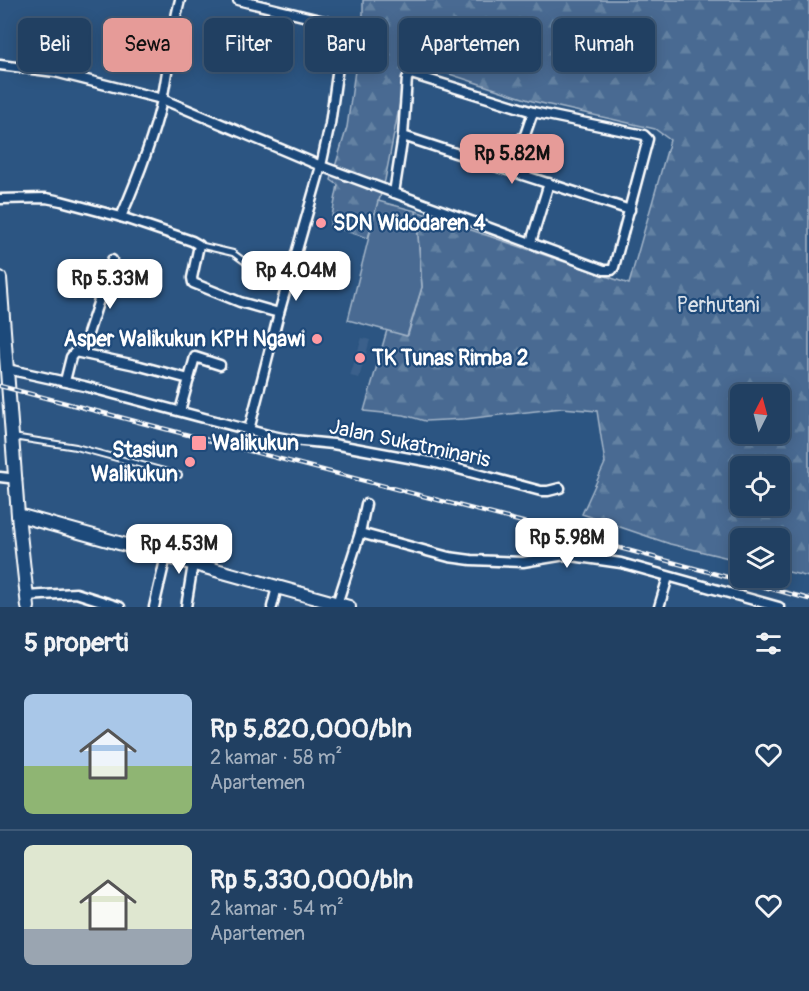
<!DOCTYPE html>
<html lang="id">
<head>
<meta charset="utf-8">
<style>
  :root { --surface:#214062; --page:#294768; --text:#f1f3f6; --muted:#a2afbe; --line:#3e5977; --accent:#e69b98 }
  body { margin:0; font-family:Pangolin,sans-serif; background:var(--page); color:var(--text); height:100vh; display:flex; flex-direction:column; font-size:22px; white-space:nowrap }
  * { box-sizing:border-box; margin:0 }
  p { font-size:20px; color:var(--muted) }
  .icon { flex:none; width:33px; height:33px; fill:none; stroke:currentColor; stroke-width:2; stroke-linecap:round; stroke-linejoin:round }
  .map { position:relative; height:607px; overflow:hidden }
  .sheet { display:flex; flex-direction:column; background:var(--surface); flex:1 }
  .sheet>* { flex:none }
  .guide { position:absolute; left:18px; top:18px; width:774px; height:54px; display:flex; gap:12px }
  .needle { width:39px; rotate:6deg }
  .tools { position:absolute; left:730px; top:384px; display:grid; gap:12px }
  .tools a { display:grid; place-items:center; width:60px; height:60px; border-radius:9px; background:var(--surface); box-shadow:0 3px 15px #0003,0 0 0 2px var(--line); font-size:30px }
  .price { position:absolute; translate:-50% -51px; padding:0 14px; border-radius:12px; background:#fff; color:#222; font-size:20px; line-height:39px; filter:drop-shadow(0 2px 3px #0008) }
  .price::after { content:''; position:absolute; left:50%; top:36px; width:18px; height:14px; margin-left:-9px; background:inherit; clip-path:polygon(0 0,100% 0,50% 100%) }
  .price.on { background:var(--accent); color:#111 }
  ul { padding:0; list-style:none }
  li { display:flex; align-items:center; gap:18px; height:150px; padding:0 24px }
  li+li { border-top:2px solid var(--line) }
  li span { display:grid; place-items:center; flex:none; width:168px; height:120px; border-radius:9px; color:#555 }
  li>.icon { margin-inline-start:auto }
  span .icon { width:72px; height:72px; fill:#fffc; stroke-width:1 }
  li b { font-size:26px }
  h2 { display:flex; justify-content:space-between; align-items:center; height:72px; padding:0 24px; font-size:26px }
  .tag { padding:0 21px; border-radius:9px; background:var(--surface); box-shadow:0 3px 15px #0003,0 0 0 2px var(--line); font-size:21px; line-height:54px }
  .tag.on { background:var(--accent); color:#111 }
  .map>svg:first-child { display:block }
  .built { fill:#3b618b }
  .forest { fill:url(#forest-firs); stroke:#a4b5c8; stroke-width:1.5; fill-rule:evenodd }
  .park { fill:#486b92; stroke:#a4b5c8; stroke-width:1.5 }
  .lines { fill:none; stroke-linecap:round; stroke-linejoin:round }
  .lane-casing { stroke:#fff; stroke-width:8 }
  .street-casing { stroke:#fff; stroke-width:13 }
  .secondary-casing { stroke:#fff; stroke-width:16 }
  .lane { stroke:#1f4a7a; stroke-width:4 }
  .street { stroke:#1f4a7a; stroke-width:8 }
  .secondary { stroke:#1f4a7a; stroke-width:12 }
  .rail-casing { stroke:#fff; stroke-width:4.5 }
  .rail { stroke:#1f4a7a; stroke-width:2; stroke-dasharray:7; stroke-linecap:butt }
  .poi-dot { fill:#ff9aa2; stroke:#1f4a7a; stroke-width:2 }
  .labels { text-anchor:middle; stroke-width:4.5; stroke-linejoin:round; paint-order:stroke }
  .poi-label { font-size:21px; font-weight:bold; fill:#fff; stroke:#1f4a7a; text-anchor:start }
  .park-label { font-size:21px; fill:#dae1e9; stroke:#1f4a7a }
  .street-label { font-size:21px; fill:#fff; stroke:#1f4a7a }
</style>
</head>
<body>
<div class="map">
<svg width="809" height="607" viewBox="0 0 809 607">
  <defs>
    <pattern id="forest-firs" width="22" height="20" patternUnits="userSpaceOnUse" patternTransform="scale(1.5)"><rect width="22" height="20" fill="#486b92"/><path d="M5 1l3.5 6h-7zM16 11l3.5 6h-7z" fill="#6381a2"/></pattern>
  </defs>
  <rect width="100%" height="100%" fill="#2c5582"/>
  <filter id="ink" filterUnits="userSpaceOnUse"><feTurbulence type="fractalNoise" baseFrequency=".0167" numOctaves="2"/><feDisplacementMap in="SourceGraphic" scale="12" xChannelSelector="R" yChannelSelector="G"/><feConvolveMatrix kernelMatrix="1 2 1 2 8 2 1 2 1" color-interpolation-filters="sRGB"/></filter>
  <g filter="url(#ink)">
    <!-- built -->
    <path class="built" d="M362,338L370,340L359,378L350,376Z"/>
    <!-- forest -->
    <path class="forest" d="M363,0H809V577L780,570V538H741V561L670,544L582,514L605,463L597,411L562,408L465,419L425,421L404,415L364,411L387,330L408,335L422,287L416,211L629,284L670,140L655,129L532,101L419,64L407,67L385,180L368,238L330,226L338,185L331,180L347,127L363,14ZM741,394H780V434H741ZM741,466H780V506H741Z"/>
    <!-- park -->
    <path class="park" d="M378,201L416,211L422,287L407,336L348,320Z"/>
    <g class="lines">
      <!-- lane casing -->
      <g class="lane-casing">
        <g id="lane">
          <path d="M199,245L233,253L256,270L288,278"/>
          <path d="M13,437L76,447L179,475"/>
        </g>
      </g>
      <!-- street casing -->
      <g class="street-casing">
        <g id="street">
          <path d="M238,0L336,24L341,27L343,31L330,124L321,166L279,313L249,430"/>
          <path d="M0,65L55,72L162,99L321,166L604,270H612L614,267L648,139L644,135L533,112L411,74L407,78L403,136L394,193"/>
          <path d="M403,136L630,210"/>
          <path d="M506,169L514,145L525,135L533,112"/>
          <path d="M0,199L46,198L61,201L121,217L192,241L199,245L192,278L193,283L240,302L279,313"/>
          <path d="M121,217C137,180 153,140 162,100C169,67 171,33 180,0"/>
          <path d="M531,242L549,183"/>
          <path d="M82,352L112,260"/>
          <path d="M7,369L84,386L268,435L293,440L333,444L436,463L541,491H548L560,488"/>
          <path d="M65,381L71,357L75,352L140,366L189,379"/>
          <path d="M180,411L195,357L220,365"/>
          <path d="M0,477L17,479"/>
          <path d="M360,533L449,557L471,560L523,562L565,555L621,563L779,607"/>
          <path d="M26,596L76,593L120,607"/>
          <path d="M337,604L360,533L366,504"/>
          <path d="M154,607L166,556"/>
          <path d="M186,607L193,564"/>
          <path d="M272,607L277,587"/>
          <path d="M659,607L668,577"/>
        </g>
      </g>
      <!-- secondary casing -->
      <g class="secondary-casing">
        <g id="secondary">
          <path d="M0,278L18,515L28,607"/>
          <path d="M18,515L349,607"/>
        </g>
      </g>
      <!-- lane -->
      <use href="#lane" class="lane"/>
      <!-- street -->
      <use href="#street" class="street"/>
      <!-- secondary -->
      <use href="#secondary" class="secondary"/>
      <!-- rail casing -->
      <g class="rail-casing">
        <path id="rail" d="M0,386L538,526L809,599"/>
      </g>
      <!-- rail -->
      <use href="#rail" class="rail"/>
    </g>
  </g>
  <!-- markers -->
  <g class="poi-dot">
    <circle cx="321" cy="223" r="6"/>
    <circle cx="317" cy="339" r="6"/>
    <circle cx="360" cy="358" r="6"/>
    <rect x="191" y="435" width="16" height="16" rx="3"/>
    <circle cx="190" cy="462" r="6"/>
  </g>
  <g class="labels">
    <!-- poi labels -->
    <g class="poi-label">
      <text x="333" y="230">SDN Widodaren 4</text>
      <text x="305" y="346" text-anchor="end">Asper Walikukun KPH Ngawi</text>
      <text x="372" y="365">TK Tunas Rimba 2</text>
      <text x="212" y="450">Walikukun</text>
      <text x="178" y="457" text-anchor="end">Stasiun<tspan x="178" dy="24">Walikukun</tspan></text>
    </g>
    <!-- park labels -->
    <g class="park-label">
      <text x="718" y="312">Perhutani</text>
    </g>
    <!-- street labels -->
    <g class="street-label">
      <text transform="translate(410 443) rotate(12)" y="7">Jalan Sukatminaris</text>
    </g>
  </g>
</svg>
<div class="tools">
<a><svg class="needle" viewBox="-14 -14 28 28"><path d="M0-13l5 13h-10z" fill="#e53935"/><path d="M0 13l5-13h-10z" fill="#a2afbe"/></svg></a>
<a><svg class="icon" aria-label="locate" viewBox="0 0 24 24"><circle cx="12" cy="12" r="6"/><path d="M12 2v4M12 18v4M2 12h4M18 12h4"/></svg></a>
<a><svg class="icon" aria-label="layers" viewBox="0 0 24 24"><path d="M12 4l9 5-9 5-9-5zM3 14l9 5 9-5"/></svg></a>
</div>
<b class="price on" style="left:512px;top:185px">Rp 5.82M</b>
<b class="price" style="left:296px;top:302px">Rp 4.04M</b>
<b class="price" style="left:110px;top:310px">Rp 5.33M</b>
<b class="price" style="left:567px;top:569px">Rp 5.98M</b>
<b class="price" style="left:179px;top:575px">Rp 4.53M</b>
<div class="guide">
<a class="tag">Beli</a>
<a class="tag on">Sewa</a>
<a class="tag">Filter</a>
<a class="tag">Baru</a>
<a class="tag">Apartemen</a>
<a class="tag">Rumah</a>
</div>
</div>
<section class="sheet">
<h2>5 properti<svg class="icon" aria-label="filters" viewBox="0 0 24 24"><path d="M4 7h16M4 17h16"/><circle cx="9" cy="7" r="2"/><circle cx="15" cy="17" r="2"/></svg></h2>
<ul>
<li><span style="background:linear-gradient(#a9c7e8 60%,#8fb573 0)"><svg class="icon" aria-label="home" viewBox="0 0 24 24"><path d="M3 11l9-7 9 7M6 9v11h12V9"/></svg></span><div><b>Rp 5,820,000/bln</b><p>2 kamar · 58 m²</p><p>Apartemen</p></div><svg class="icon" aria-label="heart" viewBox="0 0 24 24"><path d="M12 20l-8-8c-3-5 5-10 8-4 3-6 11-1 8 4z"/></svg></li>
<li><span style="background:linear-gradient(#dfe7d0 70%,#9aa5b1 0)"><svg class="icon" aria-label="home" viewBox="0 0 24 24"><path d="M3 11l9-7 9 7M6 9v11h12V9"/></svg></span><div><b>Rp 5,330,000/bln</b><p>2 kamar · 54 m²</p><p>Apartemen</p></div><svg class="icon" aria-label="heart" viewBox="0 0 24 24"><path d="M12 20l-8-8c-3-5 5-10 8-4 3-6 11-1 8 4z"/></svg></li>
</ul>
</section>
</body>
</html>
